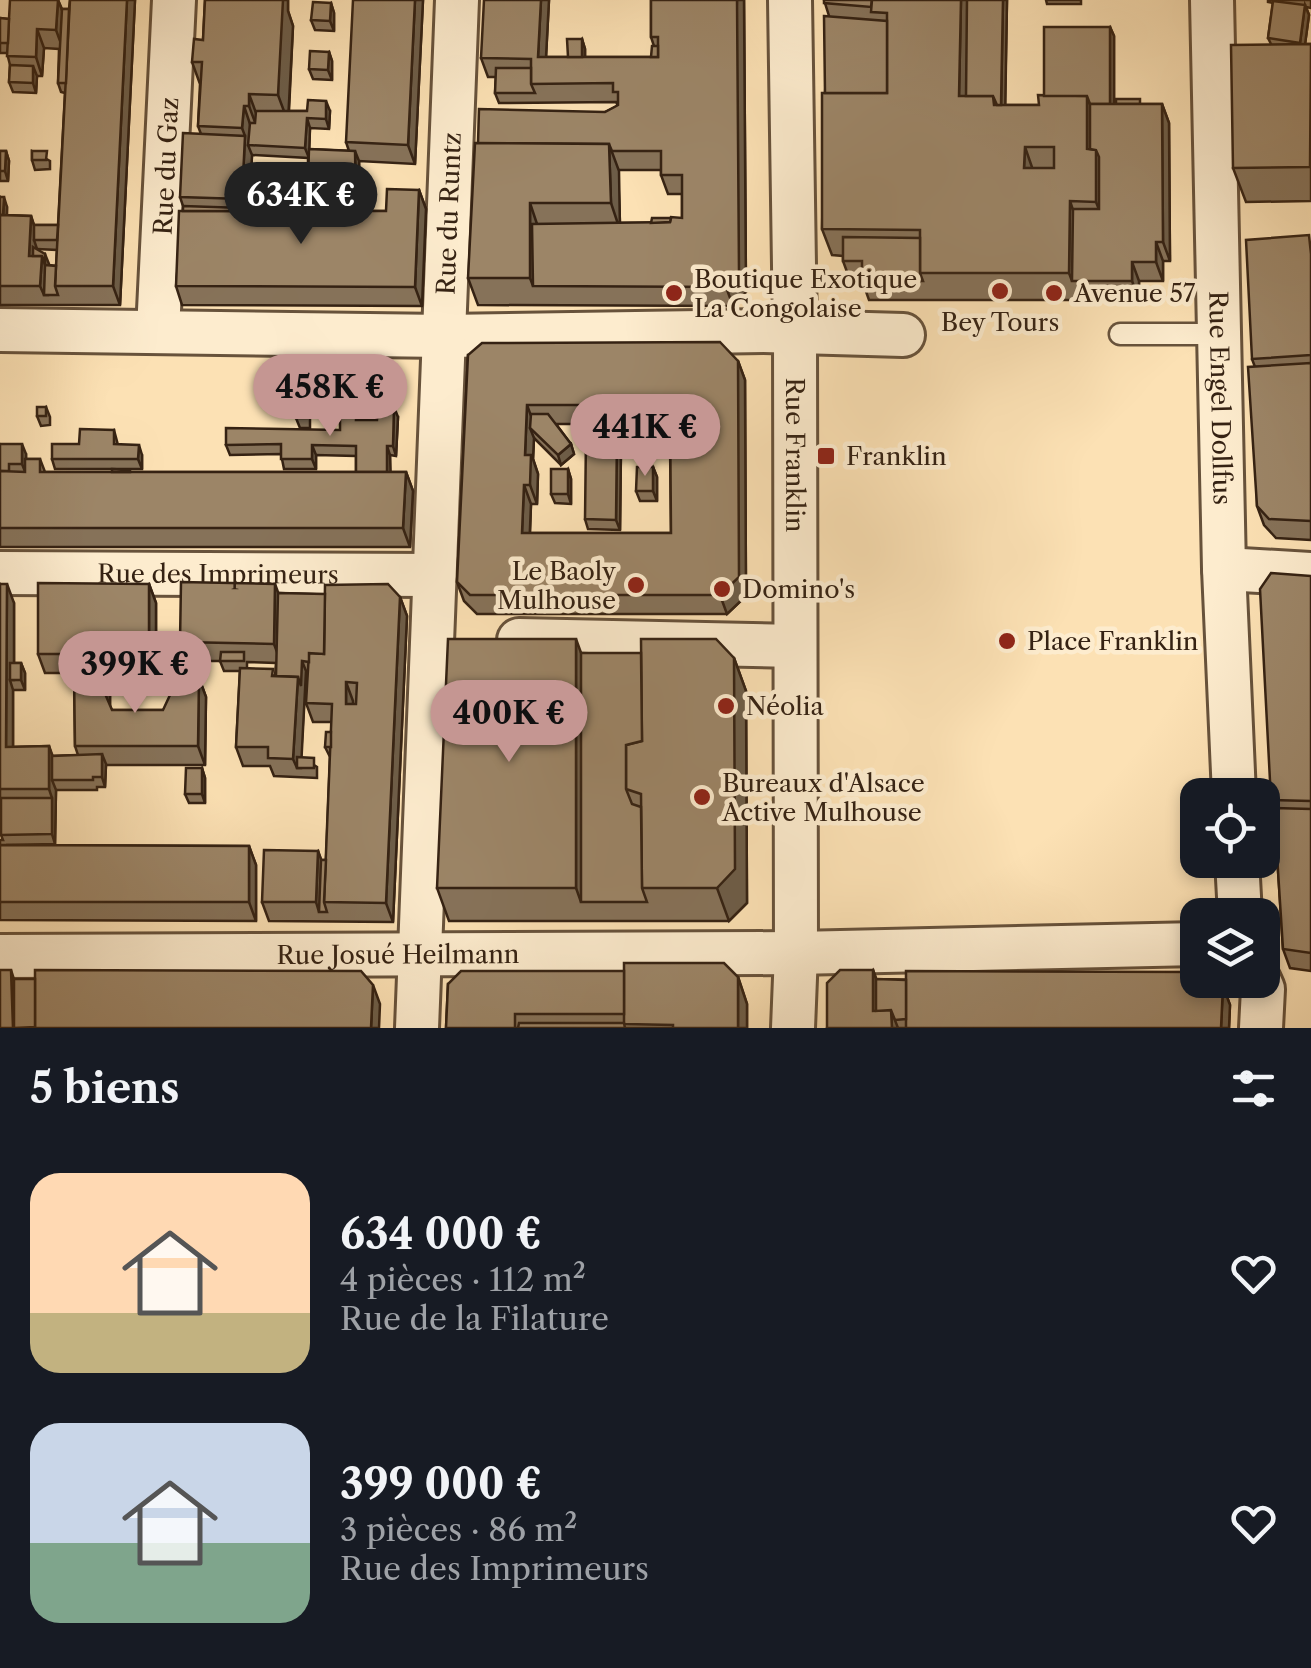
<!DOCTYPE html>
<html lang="fr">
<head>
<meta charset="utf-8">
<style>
  :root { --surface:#171b24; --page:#242831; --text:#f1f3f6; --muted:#9ea1a6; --accent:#c59692 }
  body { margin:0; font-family:"Libre Caslon Text",serif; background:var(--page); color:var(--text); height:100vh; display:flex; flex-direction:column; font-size:38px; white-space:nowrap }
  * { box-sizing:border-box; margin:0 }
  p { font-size:32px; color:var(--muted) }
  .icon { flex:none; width:55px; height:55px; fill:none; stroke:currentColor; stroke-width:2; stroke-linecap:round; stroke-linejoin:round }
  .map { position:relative; height:1028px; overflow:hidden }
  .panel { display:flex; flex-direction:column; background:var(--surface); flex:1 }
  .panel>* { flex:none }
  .fabs { position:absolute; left:1180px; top:778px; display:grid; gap:20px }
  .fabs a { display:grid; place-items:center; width:100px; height:100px; border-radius:20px; background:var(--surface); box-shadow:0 5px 15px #0003; font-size:50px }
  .price { position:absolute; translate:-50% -85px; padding:0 22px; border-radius:35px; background:var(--accent); color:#111; font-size:32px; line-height:65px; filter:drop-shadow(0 2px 5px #0008) }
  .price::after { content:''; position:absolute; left:50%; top:60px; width:30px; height:22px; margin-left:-15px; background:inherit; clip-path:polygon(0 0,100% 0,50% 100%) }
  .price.on { background:#222; color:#fff }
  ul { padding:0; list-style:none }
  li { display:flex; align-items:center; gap:30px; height:250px; padding:0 30px }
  li span { display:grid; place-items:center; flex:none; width:280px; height:200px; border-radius:30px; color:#555 }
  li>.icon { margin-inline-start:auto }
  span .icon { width:120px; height:120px; fill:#fffc; stroke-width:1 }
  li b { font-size:42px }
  h2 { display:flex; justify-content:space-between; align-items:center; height:120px; padding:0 30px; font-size:42px }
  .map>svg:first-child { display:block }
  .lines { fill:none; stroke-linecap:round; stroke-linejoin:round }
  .lane-casing { stroke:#67523b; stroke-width:25 }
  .street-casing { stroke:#67523b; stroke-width:48 }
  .lane { stroke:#fdecce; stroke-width:20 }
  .street { stroke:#fdecce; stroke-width:42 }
  .wall { fill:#867259; stroke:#352213; stroke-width:2.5; fill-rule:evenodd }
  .shaded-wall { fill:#6d5d48; stroke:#352213; stroke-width:2.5 }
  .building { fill:#9c8567; stroke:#352213; stroke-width:2.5; fill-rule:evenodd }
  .poi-dot { fill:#8f2418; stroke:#fdecce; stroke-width:4 }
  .labels { text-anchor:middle; stroke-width:9; stroke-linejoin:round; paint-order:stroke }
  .street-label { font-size:25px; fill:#352213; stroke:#fdecce }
  .poi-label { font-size:25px; fill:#352213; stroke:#fdecce; text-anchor:start }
</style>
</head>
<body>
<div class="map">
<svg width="1311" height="1028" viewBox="0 0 1311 1028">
  <rect width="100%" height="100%" fill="#fce1b4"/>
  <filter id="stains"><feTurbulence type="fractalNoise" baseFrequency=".002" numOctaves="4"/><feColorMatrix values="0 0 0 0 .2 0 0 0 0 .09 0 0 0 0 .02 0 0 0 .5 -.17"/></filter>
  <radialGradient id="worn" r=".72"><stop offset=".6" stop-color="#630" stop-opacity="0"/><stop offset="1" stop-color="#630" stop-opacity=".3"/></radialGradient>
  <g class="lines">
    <!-- lane casing -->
    <g class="lane-casing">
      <path id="lane" d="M1120,334H1218"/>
    </g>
    <!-- street casing -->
    <g class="street-casing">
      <g id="street">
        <path id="s1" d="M790,0L795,332L796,953L793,1028"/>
        <path id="s2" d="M1212,0L1224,569L1234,795"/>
        <path d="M0,330L445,336L764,331L903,335"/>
        <path id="s3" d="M158,331L174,0"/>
        <path d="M1224,569L1311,574"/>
        <path id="s4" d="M0,573L434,575"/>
        <path d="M519,640L795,646"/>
        <path d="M1237,860L1240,915"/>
        <path id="s5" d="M0,956L796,953L1198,944"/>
        <path d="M1259,980L1263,989L1261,1028"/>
        <path id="s6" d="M417,1028L457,0"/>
      </g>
    </g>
    <!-- lane -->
    <use href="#lane" class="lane"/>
    <!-- street -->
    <use href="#street" class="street"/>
  </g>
  <!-- wall -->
  <g class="wall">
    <path d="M58,0L62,9H69L70,0H135L120,305H0V197L7,207V215L31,216L34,225H58L65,93L61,92L58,83L59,49L44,48L42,76H37L36,93L13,92L9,82L10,65L7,53H0V18L9,19ZM37,249L57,250L56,266L49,265Z"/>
    <path d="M205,0H288V11L293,26L289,111H330L329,129L310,128L309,149L349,151L346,142L423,0L415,164L359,161L360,210H344L340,200V191L312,190L308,180V158L252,155L249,211H386L419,190L426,209L422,306L182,305L176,286L183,206L180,197L201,134L198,126L200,84L192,62L203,40Z"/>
    <path d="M549,0L546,57H568L582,39L585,49V57H651L654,46L651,37V0H744L746,292L733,306L478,305L468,278L605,112L618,106L616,102L499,103L495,93L496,77H488L481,58ZM618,170H661V175L668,194H682V218L651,223H620Z"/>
    <path d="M824,0H1007L1005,105H1039L1044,96L1110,27L1114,36V104H1162L1169,123L1170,261H1163V281H1139V300H869L862,280H850L843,261V256L832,255L822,229L825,93L829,16Z"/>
    <path d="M1046,0H1081V4H1047Z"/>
    <path d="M1268,0H1311V8L1306,7L1309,15L1305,44H1311V201L1246,202L1233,168L1271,44L1268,38L1273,3L1268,2Z"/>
    <path d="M331,3L334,13V31L315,30L311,20Z"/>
    <path d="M329,52L332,61V80L313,79L309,69Z"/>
    <path d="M0,151H6L9,161L8,181H0Z"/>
    <path d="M32,151L50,161V169L35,170L32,160Z"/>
    <path d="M1311,242V540L1276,538L1264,525L1257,506L1255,367L1252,359Z"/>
    <path d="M468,355L738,361L745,380L746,596L727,614H477L464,601L457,582ZM556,424H608L611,432H638V424H646L649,432L670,443L671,533H530L531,504H537L538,474L533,459L534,438L561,465L574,454L571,444Z"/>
    <path d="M46,407L50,417V425L41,426L37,416Z"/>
    <path d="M357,407L360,420L398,417L396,456L390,455V472H406L413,491L410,547H0V444L26,454V459H40L45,472H356V456L316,455V469H284L281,454L230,455L226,445L340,430Z"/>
    <path d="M310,417V428H300L296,418Z"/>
    <path d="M114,430L118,445L142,455V469H55L52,459L79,444Z"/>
    <path d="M621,447L620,530L588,529L585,519Z"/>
    <path d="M653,467L657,477V501H640L636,491Z"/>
    <path d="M568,469L571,479V504L555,503L551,494Z"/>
    <path d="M1311,576V971L1290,968L1283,949L1274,808L1271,800Z"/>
    <path d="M0,584L14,603V663H21L25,673V690H13V747L49,746L52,756L78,755L75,746L74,673H45L38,654L149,584L156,603V661L132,662V676L126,681H111L105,676L110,690V706L112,710H163L199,678L206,697L205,765H106L105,787H97V790H56L55,844L6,845L249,846L256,865V921L0,920V840H3L1,835V800H0Z"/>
    <path d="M278,593L400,597L407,616L393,922L269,921L262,902L318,851L321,860H326L330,757L325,747L331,732L332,722H313L306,703L308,671H306L301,757L317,767V778L274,776L270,766H243L236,747L240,671H224L220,661H187L180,642ZM247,662L276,663L275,676L247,668Z"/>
    <path d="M581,653L734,658L746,691L747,903L729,921H449L437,888Z"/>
    <path d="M202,768L205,778V803H189L185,794Z"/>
    <path d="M873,970L876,979L1223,986L1230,1005L1229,1028H827Z"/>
    <path d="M738,977L747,1004V1028H446L448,984Z"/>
  </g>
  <!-- shaded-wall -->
  <g class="shaded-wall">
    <path d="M58,0L65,18L63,49L56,30Z"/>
    <path d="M127,0H135L120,305L113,286Z"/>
    <path d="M277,0H288V11L293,26L288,122L278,95Z"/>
    <path d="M415,0H423L415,164L408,145Z"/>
    <path d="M541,0H549L545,76L538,57Z"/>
    <path d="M737,0H744L746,292L733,306L726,287Z"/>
    <path d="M961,0H971L969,113L959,96Z"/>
    <path d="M1003,0H1007L1005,122L1001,112Z"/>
    <path d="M331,3L334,13V31L330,21Z"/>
    <path d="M1305,5L1309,15L1304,52L1300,43Z"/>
    <path d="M1110,27L1114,36V123L1110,113Z"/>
    <path d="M37,29L44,48L42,76L36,57Z"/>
    <path d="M582,39L585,49V76L582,66Z"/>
    <path d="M329,52L332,61V80L328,70Z"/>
    <path d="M33,66L37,76L36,93L33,83Z"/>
    <path d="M249,94L259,121V133L249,106Z"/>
    <path d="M1087,96L1097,123L1105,176L1106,228L1096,202L1087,149Z"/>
    <path d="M326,101L330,111L329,129L326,119Z"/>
    <path d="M1162,104L1169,123L1170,261L1163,242Z"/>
    <path d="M244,106L253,133L248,145L252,155L249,218L242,199L245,136L242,128Z"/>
    <path d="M307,118L310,128L309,158L305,148Z"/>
    <path d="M609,144L619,171L620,230L611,203Z"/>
    <path d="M1025,147L1034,173L1024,168Z"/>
    <path d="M6,151L9,161L8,181L5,171Z"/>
    <path d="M355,151L359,161L360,210L356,200Z"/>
    <path d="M419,190L426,209L422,306L415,287Z"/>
    <path d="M4,197L7,207L5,268L2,258Z"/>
    <path d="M1070,201L1079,228L1072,281L1069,273Z"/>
    <path d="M530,203L539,230L533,286L530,278Z"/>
    <path d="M31,216L37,235L34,240L37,249L36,266L29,256Z"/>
    <path d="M1156,242L1163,261V281L1156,262Z"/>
    <path d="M45,254L49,264L48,295H44L40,286L42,256Z"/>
    <path d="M1132,262L1139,281V300L1132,281Z"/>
    <path d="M738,361L745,380L746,596L727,614L720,595Z"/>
    <path d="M527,405L534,424L530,428L534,438L533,459L538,474L537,504L530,485L525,455Z"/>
    <path d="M394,407L398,417L396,456L393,446Z"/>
    <path d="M617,437L621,447L620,530L616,520Z"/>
    <path d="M22,444L26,454V474L22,464Z"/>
    <path d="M571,444L574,454L561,465L558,455Z"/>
    <path d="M139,445L142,455V469L138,459Z"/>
    <path d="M312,445L316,455V469L312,459Z"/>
    <path d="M387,446L390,455L391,485L387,475Z"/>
    <path d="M653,467L657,477V501L653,491Z"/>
    <path d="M568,469L571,479V504L568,494Z"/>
    <path d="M406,472L413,491L410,547L403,528Z"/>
    <path d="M524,485L531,504L529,552L522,533Z"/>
    <path d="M7,584L14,603V680H10L13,690V766L6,747Z"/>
    <path d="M149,584L156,603V661L149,643Z"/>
    <path d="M275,584L282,603L281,663L274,644Z"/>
    <path d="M400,597L407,616L393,922L386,903Z"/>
    <path d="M576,639L588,672L581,902L576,888Z"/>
    <path d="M125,643L132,662V676L126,681L119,662Z"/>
    <path d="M734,658L746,691L747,903L729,921L717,888Z"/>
    <path d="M302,661L306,671L301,768H297L293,759L298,677Z"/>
    <path d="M21,663L25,673V690L21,680Z"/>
    <path d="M101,666L110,690V708L103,689Z"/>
    <path d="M199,678L206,697L205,765L198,746Z"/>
    <path d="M346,682L353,701V723L346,704Z"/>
    <path d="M49,746L56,765L52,780L56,790L55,844L52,834V798L49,789Z"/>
    <path d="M102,754L106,764L105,787L102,777Z"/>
    <path d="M202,768L205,778V803L202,794Z"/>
    <path d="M249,846L256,865V921L249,902Z"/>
    <path d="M318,851L325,870L319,912L316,902Z"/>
    <path d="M11,970L17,989L13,1028Z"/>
    <path d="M873,970L880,989L876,1020L873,1011Z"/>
    <path d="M738,977L747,1004V1028H738Z"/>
    <path d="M373,985L380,1004L379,1028H371Z"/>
    <path d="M1223,986L1230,1005L1229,1028H1221Z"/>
    <path d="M891,1010L898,1028H892Z"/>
  </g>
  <!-- building -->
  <g class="building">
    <path d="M10,0H58L56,30L37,29L36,57L7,56Z"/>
    <path d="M70,0H127L113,286H55Z"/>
    <path d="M205,0H283L278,95L249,94V106H244L242,128L198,126L202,62H192L194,39L203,40Z"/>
    <path d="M353,0H415L408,145L346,142Z"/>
    <path d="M484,0H541L538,57H658V37H651V0H737L739,273L726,287L533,286L532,224L670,222L671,217L682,218V175H661V151H612L609,144L478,143L479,109L605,112L618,105V92H613V83L531,84V59L481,58Z"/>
    <path d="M824,0H872L871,7L824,3Z"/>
    <path d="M872,0H961L959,96H993L994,105H1039L1038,95L1087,96V149L1096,150V202L1070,201L1069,273H920V230L822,229V93H887V13L871,12ZM1025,147H1054V168H1024Z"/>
    <path d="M967,0H1003L1001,105H997L993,96H966Z"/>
    <path d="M1273,1L1305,5L1300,43L1268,38Z"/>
    <path d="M313,2L331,3L330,21L311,20Z"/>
    <path d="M62,9H69L66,83H58Z"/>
    <path d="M824,16L887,21V93H825Z"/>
    <path d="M0,18L9,19L8,43H0Z"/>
    <path d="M1044,27H1110V104H1090L1087,96H1044Z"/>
    <path d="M567,39H582V57H568Z"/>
    <path d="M1311,44L1310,167L1233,168L1231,45Z"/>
    <path d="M652,46H658V57H651Z"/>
    <path d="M310,51L329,52L328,70L309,69Z"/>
    <path d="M10,65L33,66V83L9,82Z"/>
    <path d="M496,68H531V84L535,93H495Z"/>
    <rect x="1116" y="99" width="24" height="5"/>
    <path d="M308,100L326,101V119L307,118L305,148L248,145L250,123H255L256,111H307Z"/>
    <path d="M1090,104H1162L1163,242H1156V262H1132V281H1072L1073,209H1099V157L1096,150L1090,149Z"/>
    <path d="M183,133L245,136L242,199L180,197Z"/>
    <path d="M475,143L609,144L611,203H530V278H468Z"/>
    <path d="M309,149L355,151L356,200H340V181L308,180Z"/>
    <path d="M0,151H6L5,171H0Z"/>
    <path d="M32,151H47L46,160H32Z"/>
    <path d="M387,189L419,190L415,287L176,286L179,211H386Z"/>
    <path d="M0,197H4L3,215H0Z"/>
    <path d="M183,206L242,208V211H183Z"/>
    <path d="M0,215L31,216L29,256H42L40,286H0Z"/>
    <path d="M652,218H671L670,222L651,223Z"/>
    <path d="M34,225H58L57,240H34Z"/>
    <path d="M1309,235L1311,254V355L1252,359L1246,240Z"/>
    <path d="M843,237L920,238V273L923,281H862V261H843Z"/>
    <path d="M33,247L45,254V265L42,256H33Z"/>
    <path d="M45,265L56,266L55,286L58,295H44Z"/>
    <path d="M720,342L738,361L739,577L720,595H470L457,582L468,355L482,343ZM527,405H670L671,533H522L524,485H530L531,455H525Z"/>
    <path d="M1311,363V521L1269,519L1257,506L1248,367Z"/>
    <rect x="37" y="407" width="9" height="9"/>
    <rect x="296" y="407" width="11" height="11"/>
    <path d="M340,407H357L356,420H377L378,407H394L393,446H387V472H356V446L312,445V459H281V444L226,445V428L340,430Z"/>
    <path d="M531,414H548L571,444L558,455L530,428Z"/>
    <rect x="607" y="414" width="28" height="8"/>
    <path d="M645,414H670V433H666L646,422Z"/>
    <path d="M80,429L114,430V444L139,445L138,459H52V444H79Z"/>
    <path d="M586,437H617L616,520L585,519Z"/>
    <path d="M0,444H22V464H9V471H0Z"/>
    <path d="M25,459H40V472H406L403,528H0V471L25,472Z"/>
    <path d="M637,467H653V491H636Z"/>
    <path d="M112,469L130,470V472H112Z"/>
    <rect x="551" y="469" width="17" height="25"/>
    <path d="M1271,573L1311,576V801L1271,800L1260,589Z"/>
    <path d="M181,582L275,584L274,644L180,642Z"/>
    <path d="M38,583L149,584V643H125V657L119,662H104L98,657V643H75V654H38Z"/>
    <path d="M0,584H7L6,747L49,746V789H0Z"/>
    <path d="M388,584L400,597L386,903L324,902L332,704L306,703L309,653L324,654L325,585ZM346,682L357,683L356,704H346Z"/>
    <path d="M278,593L325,594L324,654L309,653V662L302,661L301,686L298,677L276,676Z"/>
    <path d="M448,639H576V888H437Z"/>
    <path d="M641,639H716L734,658L735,869L717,888H642L641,794L626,789V745L642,741Z"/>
    <path d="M78,652H98L101,671H78Z"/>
    <path d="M221,652H244V661H220Z"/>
    <path d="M581,653H641L642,741L626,745V789L632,804L641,807L642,888L647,902H581Z"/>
    <rect x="10" y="663" width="11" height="17"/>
    <path d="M240,668L273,669L272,676L298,677L293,759L268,758V747H236Z"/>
    <path d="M74,671H103V689L112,710H163L170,695V677L199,678L198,746H75Z"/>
    <path d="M326,732H331V747H325Z"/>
    <path d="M102,754V777H93V780H52V756Z"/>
    <path d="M297,757L314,758V768H297Z"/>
    <path d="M186,768H202V794H185Z"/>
    <path d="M1,798H52V834L1,835Z"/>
    <path d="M1274,808L1311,809V953L1283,949Z"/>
    <path d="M0,845L249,846V902H0Z"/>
    <path d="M264,850L318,851L316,902H262Z"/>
    <path d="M321,860H326L324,902L327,912H319Z"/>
    <path d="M624,963H724L738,977V1028H673V1025L624,1024Z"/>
    <path d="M0,970H11L13,1028H0Z"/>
    <path d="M35,970L361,971L373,985L371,1028H35Z"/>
    <path d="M840,970H873V1011L891,1010L892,1028H827V983Z"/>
    <path d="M461,971H624V1014H515V1028H446L448,984Z"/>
    <path d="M906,971L1198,972V980H1217L1223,986L1221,1028H906Z"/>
    <path d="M14,979H35V1027L14,1028Z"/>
    <path d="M876,979L906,980V1019L895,1020L891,1010L876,1011Z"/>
    <path d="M519,1023H624L625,1028H518Z"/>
  </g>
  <!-- markers -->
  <g class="poi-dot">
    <circle cx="1000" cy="291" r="10"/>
    <circle cx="674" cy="293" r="10"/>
    <circle cx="1054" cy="293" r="10"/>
    <rect x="816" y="446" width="20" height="20" rx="5"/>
    <circle cx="636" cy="585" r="10"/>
    <circle cx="722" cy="589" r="10"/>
    <circle cx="1007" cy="641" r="10"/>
    <circle cx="726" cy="706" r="10"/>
    <circle cx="702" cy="797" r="10"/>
  </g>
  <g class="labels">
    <!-- street labels -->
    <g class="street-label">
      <text dy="9" stroke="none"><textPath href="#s3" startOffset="165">Rue du Gaz</textPath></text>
      <text dy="9" stroke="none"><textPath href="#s6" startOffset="815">Rue du Runtz</textPath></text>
      <text dy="9" stroke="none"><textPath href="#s2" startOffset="398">Rue Engel Dollfus</textPath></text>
      <text dy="9" stroke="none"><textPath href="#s1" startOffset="455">Rue Franklin</textPath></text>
      <text dy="9" stroke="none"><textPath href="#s4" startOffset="218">Rue des Imprimeurs</textPath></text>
      <text dy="9" stroke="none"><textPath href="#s5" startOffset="398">Rue Josué Heilmann</textPath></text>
    </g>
    <!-- poi labels -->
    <g class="poi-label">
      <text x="694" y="288">Boutique Exotique<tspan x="694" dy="29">La Congolaise</tspan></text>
      <text x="1074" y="302">Avenue 57</text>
      <text x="1000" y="331" text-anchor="middle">Bey Tours</text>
      <text x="846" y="465">Franklin</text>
      <text x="616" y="580" text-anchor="end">Le Baoly<tspan x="616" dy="29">Mulhouse</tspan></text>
      <text x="742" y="598">Domino's</text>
      <text x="1027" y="650">Place Franklin</text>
      <text x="746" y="715">Néolia</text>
      <text x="722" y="792">Bureaux d'Alsace<tspan x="722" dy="29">Active Mulhouse</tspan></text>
    </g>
  </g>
  <rect width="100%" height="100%" filter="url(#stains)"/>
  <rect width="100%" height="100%" fill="url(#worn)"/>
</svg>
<div class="fabs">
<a><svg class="icon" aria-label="locate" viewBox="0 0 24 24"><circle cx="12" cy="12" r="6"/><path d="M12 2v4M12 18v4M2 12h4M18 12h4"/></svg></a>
<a><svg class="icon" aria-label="layers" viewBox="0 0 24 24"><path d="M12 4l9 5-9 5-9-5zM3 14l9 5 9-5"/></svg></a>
</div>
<b class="price on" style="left:301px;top:247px">634K €</b>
<b class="price" style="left:330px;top:439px">458K €</b>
<b class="price" style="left:645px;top:479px">441K €</b>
<b class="price" style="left:135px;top:716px">399K €</b>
<b class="price" style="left:509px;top:765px">400K €</b>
</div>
<section class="panel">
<h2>5 biens<svg class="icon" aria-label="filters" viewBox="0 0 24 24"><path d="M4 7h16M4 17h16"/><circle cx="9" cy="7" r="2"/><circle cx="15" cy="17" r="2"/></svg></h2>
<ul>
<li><span style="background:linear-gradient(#ffd9b3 70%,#c2b280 0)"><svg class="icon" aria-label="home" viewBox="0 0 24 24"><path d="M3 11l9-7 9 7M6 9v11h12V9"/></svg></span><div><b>634 000 €</b><p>4 pièces · 112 m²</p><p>Rue de la Filature</p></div><svg class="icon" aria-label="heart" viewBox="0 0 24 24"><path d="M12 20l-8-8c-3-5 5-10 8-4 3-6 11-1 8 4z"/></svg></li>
<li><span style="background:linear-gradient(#c9d6e8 60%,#7fa58c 0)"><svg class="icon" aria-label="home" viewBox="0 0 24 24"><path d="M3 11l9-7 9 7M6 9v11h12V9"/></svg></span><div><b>399 000 €</b><p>3 pièces · 86 m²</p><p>Rue des Imprimeurs</p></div><svg class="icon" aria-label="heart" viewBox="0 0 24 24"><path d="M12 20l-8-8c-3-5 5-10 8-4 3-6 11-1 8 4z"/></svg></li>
</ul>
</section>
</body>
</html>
